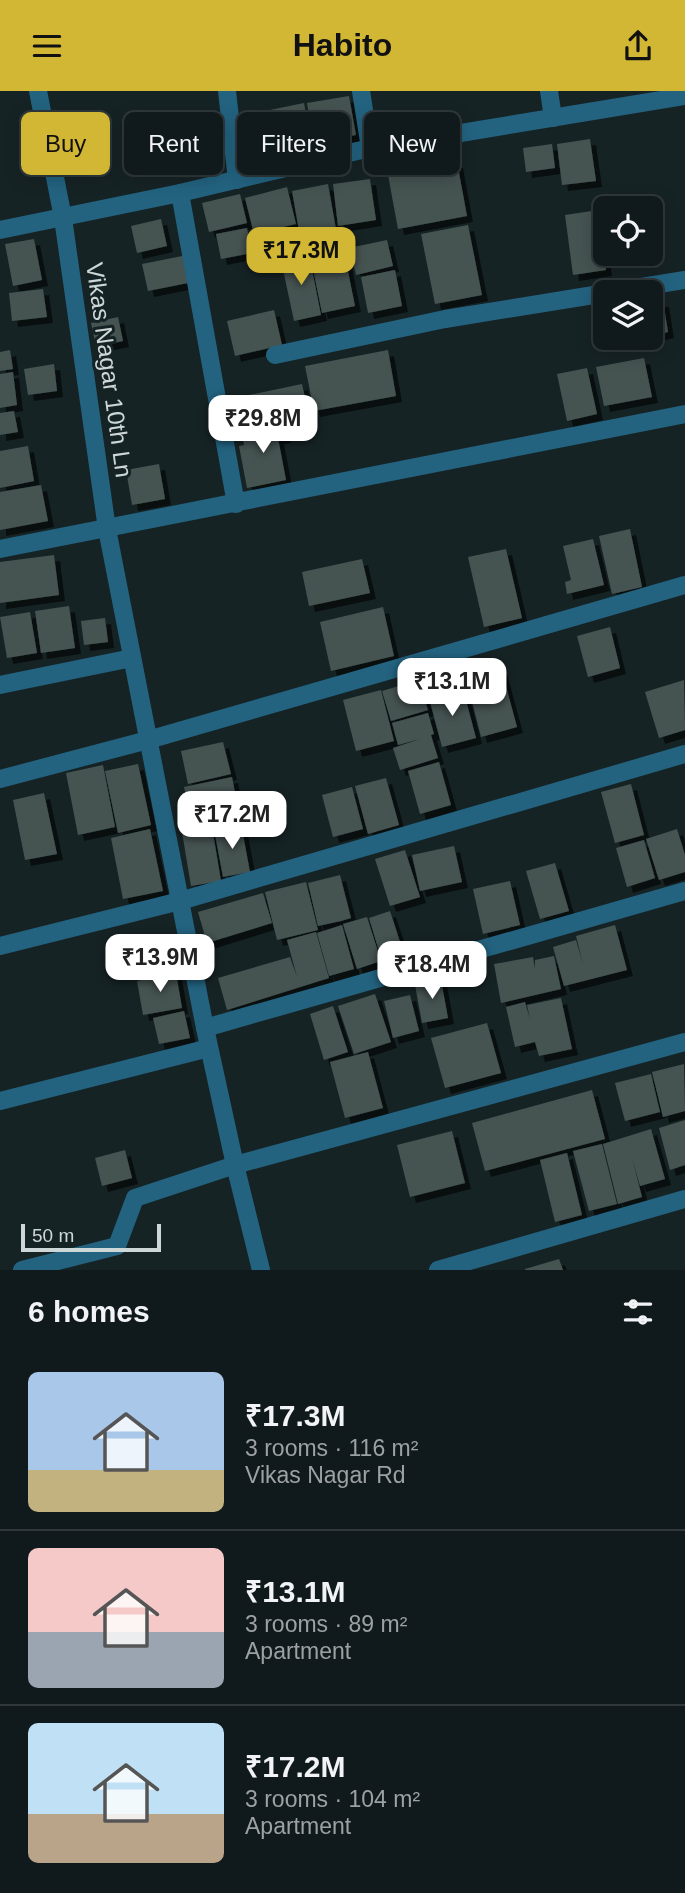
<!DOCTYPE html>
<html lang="en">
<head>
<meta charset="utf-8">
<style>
  :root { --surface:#101a1c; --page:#1e2729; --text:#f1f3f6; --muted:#9ca1a3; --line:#30383b; --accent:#d2b735 }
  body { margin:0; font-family:Arial,sans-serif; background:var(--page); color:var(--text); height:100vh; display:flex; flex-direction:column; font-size:26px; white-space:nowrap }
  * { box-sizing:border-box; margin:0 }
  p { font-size:23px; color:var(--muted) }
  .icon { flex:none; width:38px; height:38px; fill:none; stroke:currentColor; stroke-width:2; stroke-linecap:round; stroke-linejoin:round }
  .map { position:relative; height:1179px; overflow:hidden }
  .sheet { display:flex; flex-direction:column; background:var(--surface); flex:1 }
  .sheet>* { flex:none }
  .guide { position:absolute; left:21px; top:21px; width:644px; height:63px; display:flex; gap:14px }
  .controls { position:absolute; left:593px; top:105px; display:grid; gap:14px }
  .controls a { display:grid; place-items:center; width:70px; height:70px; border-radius:10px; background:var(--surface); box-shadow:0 4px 18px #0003,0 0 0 2px var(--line); font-size:35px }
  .scale { position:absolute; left:21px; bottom:18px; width:140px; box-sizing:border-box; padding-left:7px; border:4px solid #ced7d8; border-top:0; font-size:19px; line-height:24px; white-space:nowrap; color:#ced7d8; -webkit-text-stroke:5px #162325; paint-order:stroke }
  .price { position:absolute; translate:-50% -60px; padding:0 16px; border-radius:14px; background:#fff; color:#222; font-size:23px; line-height:46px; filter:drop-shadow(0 2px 4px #0008) }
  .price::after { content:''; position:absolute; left:50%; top:42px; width:21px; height:16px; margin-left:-10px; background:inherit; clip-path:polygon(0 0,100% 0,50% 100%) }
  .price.on { background:var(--accent); color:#111 }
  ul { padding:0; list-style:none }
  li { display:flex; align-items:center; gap:21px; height:175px; padding:0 28px }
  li+li { border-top:2px solid var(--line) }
  li span { display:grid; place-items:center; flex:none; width:196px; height:140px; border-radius:10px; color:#555 }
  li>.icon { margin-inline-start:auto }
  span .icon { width:84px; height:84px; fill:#fffc; stroke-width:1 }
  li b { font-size:30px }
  h2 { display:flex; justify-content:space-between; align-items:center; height:84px; padding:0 28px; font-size:30px }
  .tag { padding:0 24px; border-radius:10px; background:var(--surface); box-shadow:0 4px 18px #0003,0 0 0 2px var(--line); font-size:24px; line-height:63px }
  .tag.on { background:var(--accent); color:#111 }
  header { display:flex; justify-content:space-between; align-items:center; height:91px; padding:0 28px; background:var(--accent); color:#111; font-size:32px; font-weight:700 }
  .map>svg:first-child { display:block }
  .building { fill:#455351; filter:url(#shadow) }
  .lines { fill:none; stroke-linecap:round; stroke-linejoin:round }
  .minor { stroke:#236380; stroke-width:18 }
  .labels { text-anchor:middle; stroke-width:6; stroke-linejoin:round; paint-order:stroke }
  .street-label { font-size:24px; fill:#ced7d8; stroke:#162325 }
</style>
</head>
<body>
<header><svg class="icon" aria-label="menu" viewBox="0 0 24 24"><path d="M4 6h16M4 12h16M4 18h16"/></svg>Habito<svg class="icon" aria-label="share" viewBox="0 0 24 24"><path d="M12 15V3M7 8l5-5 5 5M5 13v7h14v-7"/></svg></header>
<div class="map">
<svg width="685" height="1179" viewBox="0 0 685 1179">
  <defs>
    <filter id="shadow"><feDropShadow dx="6" dy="6" stdDeviation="0" flood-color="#0009"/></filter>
  </defs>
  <rect width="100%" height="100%" fill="#162325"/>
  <!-- building -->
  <g class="building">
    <path d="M349,5L356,44L313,51L307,12Z"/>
    <path d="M304,12L311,51L277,57L270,19Z"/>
    <path d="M267,20L274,54L242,60L236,26Z"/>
    <path d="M590,48L596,90L562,94L557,53Z"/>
    <path d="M552,53L555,77L526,81L523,57Z"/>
    <path d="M457,71L467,125L398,138L388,84Z"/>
    <path d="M370,88L376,129L338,135L333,93Z"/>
    <path d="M328,93L337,144L301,151L292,100Z"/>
    <path d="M287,96L296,133L254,143L245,107Z"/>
    <path d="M240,103L247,132L209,141L202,112Z"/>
    <path d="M598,119L606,179L573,184L565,124Z"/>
    <path d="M161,128L167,155L137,162L131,135Z"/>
    <path d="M468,134L482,204L435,213L421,143Z"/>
    <path d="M247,137L252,162L221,168L216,143Z"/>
    <path d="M34,148L42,189L13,195L5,153Z"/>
    <path d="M387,149L393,175L356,184L349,157Z"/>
    <path d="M343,156L355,215L322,222L310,163Z"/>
    <path d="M309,163L321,224L294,230L281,169Z"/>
    <path d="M187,164L193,191L148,200L142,173Z"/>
    <path d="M395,179L402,215L368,222L361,186Z"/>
    <path d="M43,198L47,226L12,230L9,202Z"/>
    <path d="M663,210L668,241L651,245V211Z"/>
    <path d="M274,219L282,254L235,265L227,230Z"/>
    <path d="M118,226L123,250L96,256L91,232Z"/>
    <path d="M10,259L13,278L0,280V261Z"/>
    <path d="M388,259L396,305L314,320L305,275Z"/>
    <path d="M644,267L652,306L604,315L596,276Z"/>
    <path d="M54,273L57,300L28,304L24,278Z"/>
    <path d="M587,277L597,323L567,330L557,283Z"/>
    <path d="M13,281L17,314L0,317V283Z"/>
    <path d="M302,293L309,324L250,336L244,305Z"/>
    <path d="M14,320L18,341L0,344V322Z"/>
    <path d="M283,330L285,346L278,347L286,389L247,397L239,355L244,354L241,339Z"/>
    <path d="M28,355L34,390L0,397V360Z"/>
    <path d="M159,373L165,408L132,414L126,379Z"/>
    <path d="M41,394L48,430L0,439V401Z"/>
    <path d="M630,438L642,496L612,503L599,445Z"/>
    <path d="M593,448L604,494L567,503L565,491L571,489L563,455Z"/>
    <path d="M506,458L522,527L484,536L468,466Z"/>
    <path d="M54,464L59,504L0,512V471Z"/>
    <path d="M362,468L370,502L309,515L302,481Z"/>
    <path d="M69,515L75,557L41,562L35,520Z"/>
    <path d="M383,516L394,565L331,580L320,531Z"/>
    <path d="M30,521L37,562L7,567L0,526Z"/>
    <path d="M105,527L108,551L84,554L81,530Z"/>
    <path d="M610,536L620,577L588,586L577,545Z"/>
    <path d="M501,577L517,636L481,646L466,587Z"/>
    <path d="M419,589L428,619L391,630L382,600Z"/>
    <path d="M684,589L685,639L659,647L645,601Z"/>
    <path d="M463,598L476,647L442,656L429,607Z"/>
    <path d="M381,599L394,650L356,660L343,609Z"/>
    <path d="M428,622L434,643L431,644L438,667L400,679L393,657L420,648L398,654L392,632Z"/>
    <path d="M223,651L231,683L188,693L181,660Z"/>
    <path d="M439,671L451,714L420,723L408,680Z"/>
    <path d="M138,673L151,734L118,742L105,680Z"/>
    <path d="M103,674L115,736L78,744L66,682Z"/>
    <path d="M232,686L240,727L193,737L184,696Z"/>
    <path d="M386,687L399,734L368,743L355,695Z"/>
    <path d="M631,693L644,744L615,752L601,701Z"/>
    <path d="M352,696L363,738L333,746L322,704Z"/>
    <path d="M44,702L57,763L25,769L13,709Z"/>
    <path d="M241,733L250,781L223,786L214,738Z"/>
    <path d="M212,736L221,790L191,795L182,741Z"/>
    <path d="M150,738L163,800L123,808L111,747Z"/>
    <path d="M677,738L685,764V781L659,789L646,748Z"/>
    <path d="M644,749L655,787L627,796L616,757Z"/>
    <path d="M454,755L462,791L420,800L412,764Z"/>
    <path d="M405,759L420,806L390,815L375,768Z"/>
    <path d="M555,772L569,820L540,828L526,780Z"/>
    <path d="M340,784L351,827L341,830V827V830L318,835L308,792Z"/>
    <path d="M510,790L520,834L483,843L473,798Z"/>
    <path d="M306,791L318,839L277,849L265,801Z"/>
    <path d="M263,802L272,832L207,852L198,821Z"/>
    <path d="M390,820L404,863L382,870L369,827Z"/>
    <path d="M367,826L381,870L357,878L343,833Z"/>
    <path d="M342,834L354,878L329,885L317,842Z"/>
    <path d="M615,834L627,879L564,895L553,856L576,849L583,873L576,845Z"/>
    <path d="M316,841L329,887L227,919L218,887L290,866L297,886L287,849Z"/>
    <path d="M554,865L561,898L501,912L494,873L533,866L535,878V869Z"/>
    <path d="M176,882L182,917L143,924L137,890Z"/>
    <path d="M441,889L448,927L422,932L415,894Z"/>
    <path d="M375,903L391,951L354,963L338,915Z"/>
    <path d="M410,904L419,940L393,947L384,910Z"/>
    <path d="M561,907L572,958L539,965L535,951L515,956L506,916L525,911L530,928L527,914Z"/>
    <path d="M333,915L348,961L324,969L310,923Z"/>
    <path d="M184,920L190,947L159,953L153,927Z"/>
    <path d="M487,932L501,982L445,997L431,947Z"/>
    <path d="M368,961L383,1017L345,1027L330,971Z"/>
    <path d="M684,973L685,1020L663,1026L652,981Z"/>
    <path d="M651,983L660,1021L625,1030L615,992Z"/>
    <path d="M592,999L605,1048L485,1080L472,1032Z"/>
    <path d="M685,1029V1074L670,1079L659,1037Z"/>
    <path d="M651,1038L665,1088L640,1095L632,1067L642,1106L618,1113L603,1053Z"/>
    <path d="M452,1040L465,1092L410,1106L397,1054Z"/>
    <path d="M602,1053L617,1113L589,1120L573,1060Z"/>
    <path d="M125,1059L132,1087L102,1095L95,1067Z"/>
    <path d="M567,1062L582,1124L555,1131L540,1069Z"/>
    <path d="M559,1168L563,1179H525V1178Z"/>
  </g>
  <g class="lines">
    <!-- minor -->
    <g class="minor">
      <path d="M38,0L63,127L107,438L205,937L235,1074L261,1179"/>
      <path d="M227,0L237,89"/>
      <path d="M361,0L370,57"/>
      <path d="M549,0L553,27"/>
      <path d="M180,102L236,413"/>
      <path d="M0,139L180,102L370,57L685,5"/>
      <path d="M610,201L685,189"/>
      <path d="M275,264L445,228L606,202"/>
      <path d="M0,458L685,323"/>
      <path d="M0,594L132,567"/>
      <path d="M0,688L148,649L685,494"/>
      <path d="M0,855L180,810L685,663"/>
      <path d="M205,937L685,800"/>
      <path d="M0,1010L209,957"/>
      <path d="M22,1179L117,1155L135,1107L235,1074L685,951"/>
      <path d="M438,1179L685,1108"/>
    </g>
  </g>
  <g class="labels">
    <!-- street labels -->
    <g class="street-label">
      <text transform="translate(109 279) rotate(82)" y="8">Vikas Nagar 10th Ln</text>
    </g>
  </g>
</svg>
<div class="controls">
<a><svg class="icon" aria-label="locate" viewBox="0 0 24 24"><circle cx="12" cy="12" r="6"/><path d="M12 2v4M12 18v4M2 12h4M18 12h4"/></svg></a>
<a><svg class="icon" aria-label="layers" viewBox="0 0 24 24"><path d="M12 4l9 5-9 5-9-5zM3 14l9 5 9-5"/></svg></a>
</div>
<div class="scale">50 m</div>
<b class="price on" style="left:301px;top:196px">₹17.3M</b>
<b class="price" style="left:263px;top:364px">₹29.8M</b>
<b class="price" style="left:452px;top:627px">₹13.1M</b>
<b class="price" style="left:232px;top:760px">₹17.2M</b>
<b class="price" style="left:160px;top:903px">₹13.9M</b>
<b class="price" style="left:432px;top:910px">₹18.4M</b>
<div class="guide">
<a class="tag on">Buy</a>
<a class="tag">Rent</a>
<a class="tag">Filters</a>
<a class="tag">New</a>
</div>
</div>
<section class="sheet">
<h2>6 homes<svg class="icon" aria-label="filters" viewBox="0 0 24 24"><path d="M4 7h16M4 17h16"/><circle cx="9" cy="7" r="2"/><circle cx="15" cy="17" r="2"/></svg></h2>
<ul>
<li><span style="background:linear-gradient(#a9c7e8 70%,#c2b280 0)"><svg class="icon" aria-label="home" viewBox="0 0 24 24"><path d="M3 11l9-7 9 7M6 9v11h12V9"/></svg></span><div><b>₹17.3M</b><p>3 rooms · 116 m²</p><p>Vikas Nagar Rd</p></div></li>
<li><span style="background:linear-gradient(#f6c9c9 60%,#9aa5b1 0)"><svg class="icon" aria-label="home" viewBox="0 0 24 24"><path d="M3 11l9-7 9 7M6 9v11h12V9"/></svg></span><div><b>₹13.1M</b><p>3 rooms · 89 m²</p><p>Apartment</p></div></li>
<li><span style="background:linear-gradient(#bfe0f5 65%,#b9a48a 0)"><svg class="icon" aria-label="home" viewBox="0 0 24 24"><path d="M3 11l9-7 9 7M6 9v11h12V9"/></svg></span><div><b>₹17.2M</b><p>3 rooms · 104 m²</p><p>Apartment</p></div></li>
</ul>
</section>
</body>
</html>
